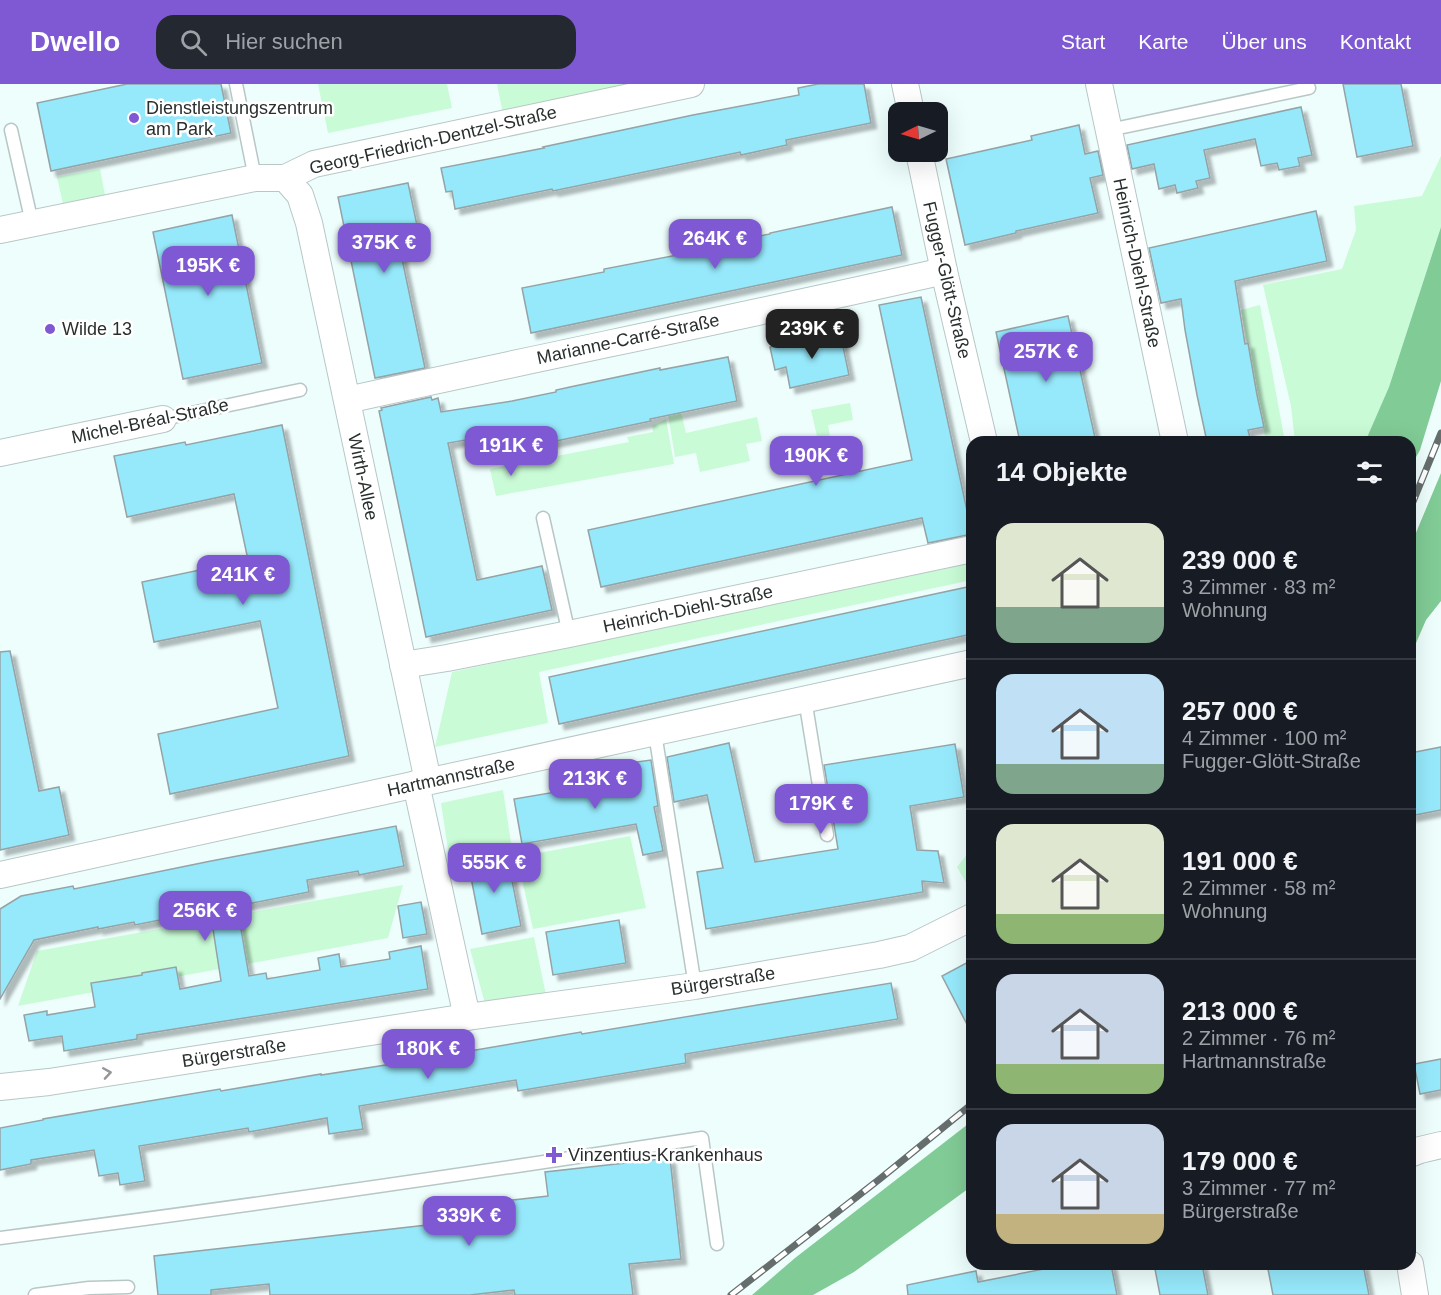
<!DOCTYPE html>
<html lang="de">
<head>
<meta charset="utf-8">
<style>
  :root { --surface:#171b24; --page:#242831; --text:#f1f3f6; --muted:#9ea1a6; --line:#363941; --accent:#7e59d3 }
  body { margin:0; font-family:Arial,sans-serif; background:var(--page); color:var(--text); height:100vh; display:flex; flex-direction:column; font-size:22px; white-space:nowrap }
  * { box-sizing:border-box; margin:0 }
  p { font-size:20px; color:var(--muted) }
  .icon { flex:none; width:33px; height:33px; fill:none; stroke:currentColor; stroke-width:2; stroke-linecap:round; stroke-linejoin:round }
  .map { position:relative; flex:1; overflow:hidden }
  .side { position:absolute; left:966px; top:352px; width:450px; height:834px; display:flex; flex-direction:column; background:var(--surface); border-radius:18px; box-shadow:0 6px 24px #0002 }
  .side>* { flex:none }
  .needle { width:39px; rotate:265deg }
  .buttons { position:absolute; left:888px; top:18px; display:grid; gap:12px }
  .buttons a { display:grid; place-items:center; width:60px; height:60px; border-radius:12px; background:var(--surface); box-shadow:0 6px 24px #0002; font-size:30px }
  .price { position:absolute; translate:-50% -51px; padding:0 14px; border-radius:12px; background:var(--accent); color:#fff; font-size:20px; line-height:39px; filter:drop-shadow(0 2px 3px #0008) }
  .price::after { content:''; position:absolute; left:50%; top:36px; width:18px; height:14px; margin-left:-9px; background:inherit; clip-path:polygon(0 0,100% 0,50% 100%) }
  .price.selected { background:#222; color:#fff }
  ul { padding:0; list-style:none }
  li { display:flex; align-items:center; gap:18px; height:150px; padding:0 30px }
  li+li { border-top:2px solid var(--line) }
  li span { display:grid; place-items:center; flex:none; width:168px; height:120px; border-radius:18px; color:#555 }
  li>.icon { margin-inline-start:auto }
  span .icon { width:72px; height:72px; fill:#fffc; stroke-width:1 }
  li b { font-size:26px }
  h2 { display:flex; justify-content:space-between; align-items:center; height:72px; padding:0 30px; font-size:26px }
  header { display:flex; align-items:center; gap:36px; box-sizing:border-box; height:84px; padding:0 30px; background:var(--accent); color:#fff }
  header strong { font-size:28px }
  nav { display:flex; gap:33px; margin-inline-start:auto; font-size:21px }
  .search { width:420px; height:54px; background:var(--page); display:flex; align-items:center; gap:15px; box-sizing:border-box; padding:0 21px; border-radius:18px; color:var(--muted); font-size:22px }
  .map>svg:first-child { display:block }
  .green { fill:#c9fbd6 }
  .forest { fill:#81cb96 }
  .building { fill:#96e9fb; stroke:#95a3a6; stroke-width:1.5; filter:url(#shadow) }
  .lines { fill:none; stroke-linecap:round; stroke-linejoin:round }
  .lane-casing { stroke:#b8c7c6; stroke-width:15 }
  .street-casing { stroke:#b8c7c6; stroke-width:28 }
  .lane { stroke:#fff; stroke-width:12 }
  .street { stroke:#fff; stroke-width:26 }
  .rail-casing { stroke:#656e6d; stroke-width:7 }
  .rail { stroke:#fff; stroke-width:4.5; stroke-dasharray:14; stroke-linecap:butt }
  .oneway { stroke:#949796 }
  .poi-dot { fill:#7e59d3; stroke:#fff; stroke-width:2 }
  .labels { text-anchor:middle; stroke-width:5; stroke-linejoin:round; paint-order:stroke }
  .poi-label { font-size:18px; fill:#292f2e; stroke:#fff; text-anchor:start }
  .street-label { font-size:18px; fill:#292f2e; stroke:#fff }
</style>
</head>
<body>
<header>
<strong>Dwello</strong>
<div class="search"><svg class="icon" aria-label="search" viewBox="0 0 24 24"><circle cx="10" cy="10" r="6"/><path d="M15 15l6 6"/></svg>Hier suchen</div>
<nav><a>Start</a><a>Karte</a><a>Über uns</a><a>Kontakt</a></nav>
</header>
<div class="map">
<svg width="1441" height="1211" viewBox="0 0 1441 1211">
  <defs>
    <filter id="shadow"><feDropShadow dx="5.5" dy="5.5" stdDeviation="1.5" flood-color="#0004"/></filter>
  </defs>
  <rect width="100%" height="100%" fill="#eefefd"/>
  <!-- green -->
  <g class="green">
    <path d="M318,0H447L452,24L328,49Z"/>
    <path d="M497,0H627L503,30Z"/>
    <path d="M1441,72V143L1389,303L1365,358H1295L1291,322L1263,201L1342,185L1356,146L1354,122L1422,112Z"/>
    <path d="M100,85L105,111L63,120L57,93Z"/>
    <path d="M1260,221L1285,358H1266L1241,226Z"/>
    <path d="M850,319L853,336L828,341L831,359L819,361L811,326Z"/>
    <path d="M681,328L686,349L757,333L762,357L746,360L750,377L700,388L696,369L675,373L668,331Z"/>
    <path d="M666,335L674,380L496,412L490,385L629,358L627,353L653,348L652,342Z"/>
    <path d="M972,479V496L539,588L548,639L435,663L452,588Z"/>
    <path d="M503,706L512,765L450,778L441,719Z"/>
    <path d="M630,752L646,824L533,845L517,773Z"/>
    <path d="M972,764V809L957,783Z"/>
    <path d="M403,801L388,854L18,922L37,867Z"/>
    <path d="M534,853L547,916L486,923L470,865Z"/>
  </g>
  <!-- forest -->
  <g class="forest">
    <path d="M1441,143V297L1420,366L1410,384V358H1365L1389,303Z"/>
    <path d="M1441,389V517L1426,536L1410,573V463Z"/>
    <path d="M972,1037V1102L854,1188L813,1211H752L795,1174Z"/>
  </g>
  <!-- building -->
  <g class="building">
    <path d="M127,0H221L231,49L51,87L37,19Z"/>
    <path d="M818,0H864L871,39L786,56L787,61L741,71L740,68L553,107L552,105L455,125L452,107L446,108L441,84L544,64L543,63L693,31L799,11L798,4Z"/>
    <path d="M1343,0H1401L1413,62L1357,73Z"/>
    <path d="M1301,23L1312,71L1298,74L1300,82L1279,86L1277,79L1261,82L1255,55L1204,66L1210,94L1196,97L1198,104L1177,109L1175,101L1159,105L1154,80L1132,85L1127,61Z"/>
    <path d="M1079,41L1085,70L1098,67L1103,91L1090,94L1098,129L1016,147V149L965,161L946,75L1032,56L1031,52Z"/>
    <path d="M408,99L422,165L401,170L425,284L375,294L338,113Z"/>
    <path d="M892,123L902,171L531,249L522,204L604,188V185L688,169L687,166L770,150V149Z"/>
    <path d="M1316,127L1327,177L1235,197L1245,260L1248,259L1257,311L1264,343L1248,346L1251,358H1207L1197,311L1185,246L1181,215L1161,219L1149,164Z"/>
    <path d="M232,131L262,279L183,295L153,148Z"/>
    <path d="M921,213L972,450L928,459L922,434L601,503L588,446L912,376L879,221Z"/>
    <path d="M1068,232L1096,358H1020L996,248Z"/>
    <path d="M840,248L849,291L790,304L786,283L775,286L770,263Z"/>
    <path d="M728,273L737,317L650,335L651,337L504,368L500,350L448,359L477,496L542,482L552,526L426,553L379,327L382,326L381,324L431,313L432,316L438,314L441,328L512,317L556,308V306L570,303L660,284V286Z"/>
    <path d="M282,341L349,672L170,710L158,650L278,624L260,537L154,558L142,498L248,476L234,410L127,433L114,372L185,358L186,361Z"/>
    <path d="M972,502V550L559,640L549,593Z"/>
    <path d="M10,567L39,707L59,703L69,751L0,766V568Z"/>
    <path d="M729,659L755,778L838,765L824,681L955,660L964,713L910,722L917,766L938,767L944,799L922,797L923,808L706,845L697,788L723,784L707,711L674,718L667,673Z"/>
    <path d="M1441,663V726L1410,732V669Z"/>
    <path d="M651,676L658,722L654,723L663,767L643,771L636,740L522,760L514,715L633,695L630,679Z"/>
    <path d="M396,742L404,782L359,791L358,787L307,796L309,808L237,822L249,892L266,889L267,895L320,886L318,874L339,870L341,883L390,875L389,868L421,862L428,905L137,951V955L64,967L62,952L29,957L24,931L47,927V931L95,923L91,899L142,891V889L176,883L180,905L221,897L210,826L135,841L134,838L98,845V843L34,856L0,915V825L21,812L73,802L74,805L211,777Z"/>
    <path d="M507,771L521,842L482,850L468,778Z"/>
    <path d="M421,818L427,850L403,854L398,822Z"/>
    <path d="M619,836L626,879L553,891L546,848Z"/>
    <path d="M972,876V950L942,892Z"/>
    <path d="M891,899L898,935L685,970L686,979L518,1007L516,996L359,1022L363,1045L329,1050L327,1034L249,1048L248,1044L139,1062L145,1097L120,1101L118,1089L99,1092L94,1066L31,1076V1080L0,1086V1044L43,1036V1035L220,1005L221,1007L321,990V991L405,978L581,948L582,950Z"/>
    <path d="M1441,975V1006L1420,1010L1414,980Z"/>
    <path d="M670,1074L681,1175L629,1180L633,1211H515L514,1206L470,1211H270L269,1200L211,1206V1211H158L154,1172L506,1132L504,1117L548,1112L545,1088Z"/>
    <path d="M1069,1180H1111L1117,1211H908L907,1201L976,1187L978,1198Z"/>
    <path d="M1154,1180H1202L1208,1211H1160Z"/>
    <path d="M1267,1180H1363L1369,1211H1273Z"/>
  </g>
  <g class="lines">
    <!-- lane casing -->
    <g class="lane-casing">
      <g id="lane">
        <path d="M236,0L255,94"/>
        <path d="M11,46L32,139"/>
        <path d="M1109,46L1309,4"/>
        <path d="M163,335L300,306"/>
        <path d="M543,434L569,550"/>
        <path d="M805,615L827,751"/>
        <path d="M655,649L695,902"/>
        <path d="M0,1154C235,1124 468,1090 702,1054L717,1160"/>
        <path d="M35,1211L89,1204L128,1203"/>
      </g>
    </g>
    <!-- street casing -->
    <g class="street-casing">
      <g id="street">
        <path d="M905,0L911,28"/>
        <path d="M1099,0L1175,358"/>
        <path d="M919,68L944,187L984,358"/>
        <path d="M285,94L300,111L309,139L428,697"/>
        <path d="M0,146L255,94H285L314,80L691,0"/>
        <path d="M347,316C546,272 746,232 944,187"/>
        <path d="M0,369L163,335"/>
        <path d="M403,581L447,574L569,550L972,465"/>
        <path d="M416,700L467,933"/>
        <path d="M0,791L972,579"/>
        <path d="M0,1003L49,998L467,933L695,902L879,871L910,864L972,833"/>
        <path d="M1410,1070L1420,1066L1441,1061"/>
        <path d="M1410,1180L1415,1211"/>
      </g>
    </g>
    <!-- lane -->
    <use href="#lane" class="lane"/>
    <!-- street -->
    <use href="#street" class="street"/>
    <!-- rail casing -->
    <g class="rail-casing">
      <g id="rail">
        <path d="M1410,425L1441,349"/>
        <path d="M731,1211L881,1094L972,1020"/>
      </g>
    </g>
    <!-- rail -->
    <use href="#rail" class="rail"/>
  </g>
  <!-- one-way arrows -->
  <defs><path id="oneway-chevron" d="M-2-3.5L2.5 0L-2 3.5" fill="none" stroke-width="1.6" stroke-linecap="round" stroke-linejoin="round" transform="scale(1.5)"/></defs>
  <use class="oneway" href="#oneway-chevron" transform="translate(107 989) rotate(-9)"/>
  <!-- markers -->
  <g class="poi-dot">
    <circle cx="134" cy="34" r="6"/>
    <circle cx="50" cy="245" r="6"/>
    <path d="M551 1062h6v6h6v6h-6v6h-6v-6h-6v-6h6z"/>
  </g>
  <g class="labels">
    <!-- poi labels -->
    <g class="poi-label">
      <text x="146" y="30">Dienstleistungszentrum<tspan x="146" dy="21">am Park</tspan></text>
      <text x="62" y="251">Wilde 13</text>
      <text x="568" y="1077">Vinzentius-Krankenhaus</text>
    </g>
    <!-- street labels -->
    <g class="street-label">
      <text transform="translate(433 56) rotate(-13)" y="6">Georg-Friedrich-Dentzel-Straße</text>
      <text transform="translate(1137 179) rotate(78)" y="6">Heinrich-Diehl-Straße</text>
      <text transform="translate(947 196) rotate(77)" y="6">Fugger-Glött-Straße</text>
      <text transform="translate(628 255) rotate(-12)" y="6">Marianne-Carré-Straße</text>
      <text transform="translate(150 337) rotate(-12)" y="6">Michel-Bréal-Straße</text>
      <text transform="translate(363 393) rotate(78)" y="6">Wirth-Allee</text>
      <text transform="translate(688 525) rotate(-12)" y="6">Heinrich-Diehl-Straße</text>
      <text transform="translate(451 693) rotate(-12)" y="6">Hartmannstraße</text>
      <text transform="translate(723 897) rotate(-9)" y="6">Bürgerstraße</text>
      <text transform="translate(234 969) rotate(-9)" y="6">Bürgerstraße</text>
    </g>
  </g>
</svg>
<div class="buttons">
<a><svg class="needle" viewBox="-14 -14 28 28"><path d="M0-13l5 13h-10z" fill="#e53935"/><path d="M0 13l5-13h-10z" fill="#9ea1a6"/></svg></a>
</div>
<b class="price" style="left:715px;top:186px">264K €</b>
<b class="price" style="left:384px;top:190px">375K €</b>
<b class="price" style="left:208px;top:213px">195K €</b>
<b class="price selected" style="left:812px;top:276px">239K €</b>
<b class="price" style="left:1046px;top:299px">257K €</b>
<b class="price" style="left:511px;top:393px">191K €</b>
<b class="price" style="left:816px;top:403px">190K €</b>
<b class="price" style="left:243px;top:522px">241K €</b>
<b class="price" style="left:595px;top:726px">213K €</b>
<b class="price" style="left:821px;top:751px">179K €</b>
<b class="price" style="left:494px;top:810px">555K €</b>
<b class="price" style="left:205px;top:858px">256K €</b>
<b class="price" style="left:428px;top:996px">180K €</b>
<b class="price" style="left:469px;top:1163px">339K €</b>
<section class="side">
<h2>14 Objekte<svg class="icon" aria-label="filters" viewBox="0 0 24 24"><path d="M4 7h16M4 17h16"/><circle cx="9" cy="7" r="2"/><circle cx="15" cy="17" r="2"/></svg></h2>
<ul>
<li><span style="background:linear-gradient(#dfe7d0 70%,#7fa58c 0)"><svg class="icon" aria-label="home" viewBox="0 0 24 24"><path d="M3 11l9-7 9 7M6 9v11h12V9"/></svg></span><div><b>239 000 €</b><p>3 Zimmer · 83 m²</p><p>Wohnung</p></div></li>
<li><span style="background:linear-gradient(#bfe0f5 75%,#7fa58c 0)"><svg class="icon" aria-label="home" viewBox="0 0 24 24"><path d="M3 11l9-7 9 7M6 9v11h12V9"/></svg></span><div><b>257 000 €</b><p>4 Zimmer · 100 m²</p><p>Fugger-Glött-Straße</p></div></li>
<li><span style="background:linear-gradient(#dfe7d0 75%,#8fb573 0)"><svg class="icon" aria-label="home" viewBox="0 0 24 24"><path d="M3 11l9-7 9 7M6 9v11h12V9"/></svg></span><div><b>191 000 €</b><p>2 Zimmer · 58 m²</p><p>Wohnung</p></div></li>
<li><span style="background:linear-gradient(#c9d6e8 75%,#8fb573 0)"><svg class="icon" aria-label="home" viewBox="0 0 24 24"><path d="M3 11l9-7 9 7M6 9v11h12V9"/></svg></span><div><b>213 000 €</b><p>2 Zimmer · 76 m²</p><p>Hartmannstraße</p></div></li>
<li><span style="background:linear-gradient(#c9d6e8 75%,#c2b280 0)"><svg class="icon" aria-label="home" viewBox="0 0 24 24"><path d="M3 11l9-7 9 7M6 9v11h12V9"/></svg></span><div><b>179 000 €</b><p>3 Zimmer · 77 m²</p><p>Bürgerstraße</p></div></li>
</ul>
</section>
</div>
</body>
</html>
